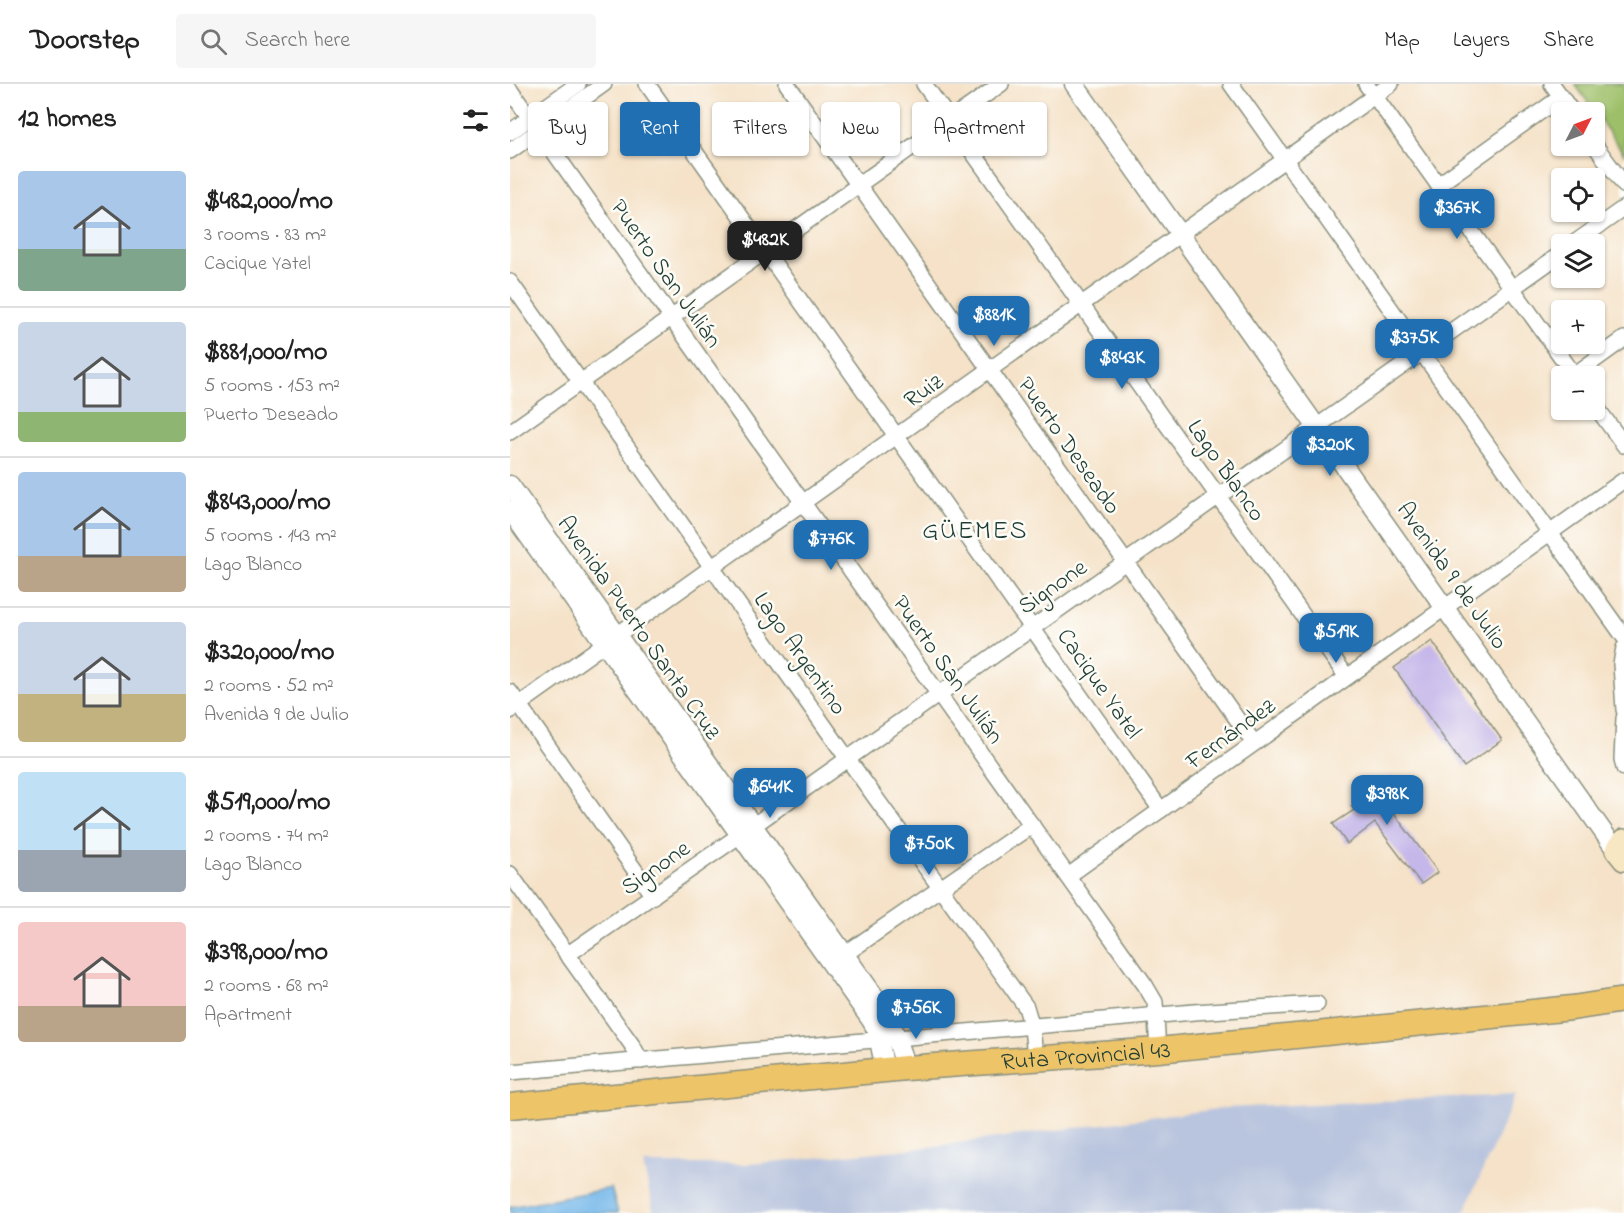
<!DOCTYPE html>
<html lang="en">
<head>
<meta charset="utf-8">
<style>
  :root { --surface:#fff; --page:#f6f6f6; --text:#222; --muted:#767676; --line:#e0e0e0; --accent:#1f6fb2 }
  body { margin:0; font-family:"Indie Flower",sans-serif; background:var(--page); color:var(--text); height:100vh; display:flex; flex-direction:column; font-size:22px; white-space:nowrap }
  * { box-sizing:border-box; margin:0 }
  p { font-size:20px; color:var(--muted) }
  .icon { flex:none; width:33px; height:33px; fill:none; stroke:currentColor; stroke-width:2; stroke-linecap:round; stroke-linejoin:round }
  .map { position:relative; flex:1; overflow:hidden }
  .drawer { display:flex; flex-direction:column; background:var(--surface); width:510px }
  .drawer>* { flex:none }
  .banner { position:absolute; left:18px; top:18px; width:570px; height:54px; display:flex; gap:12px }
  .needle { width:39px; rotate:48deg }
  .tools { position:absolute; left:1041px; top:18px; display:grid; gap:12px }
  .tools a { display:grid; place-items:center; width:54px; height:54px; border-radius:6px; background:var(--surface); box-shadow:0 2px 4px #0004; font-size:30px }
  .price { position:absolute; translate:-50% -51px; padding:0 14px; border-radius:12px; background:var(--accent); color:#fff; font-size:20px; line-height:39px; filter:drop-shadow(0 2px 3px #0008) }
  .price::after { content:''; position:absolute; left:50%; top:36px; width:18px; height:14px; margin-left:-9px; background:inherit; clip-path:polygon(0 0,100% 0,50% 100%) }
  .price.on { background:#222; color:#fff }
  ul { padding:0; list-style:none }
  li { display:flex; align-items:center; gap:18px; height:150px; padding:0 18px }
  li+li { border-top:2px solid var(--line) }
  li span { display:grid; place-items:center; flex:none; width:168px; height:120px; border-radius:6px; color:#555 }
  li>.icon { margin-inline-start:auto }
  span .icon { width:72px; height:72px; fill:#fffc; stroke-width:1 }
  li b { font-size:26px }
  h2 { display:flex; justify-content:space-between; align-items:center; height:72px; padding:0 18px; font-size:26px }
  .chip { padding:0 21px; border-radius:6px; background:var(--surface); box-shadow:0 2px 4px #0004; font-size:21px; line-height:54px }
  .chip.on { background:var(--accent); color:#fff }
  header { display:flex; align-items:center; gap:36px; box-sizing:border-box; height:84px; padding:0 30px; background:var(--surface); border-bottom:2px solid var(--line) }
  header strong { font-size:28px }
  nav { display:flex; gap:33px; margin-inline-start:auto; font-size:21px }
  .search { width:420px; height:54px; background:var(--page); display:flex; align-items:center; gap:15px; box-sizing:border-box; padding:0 21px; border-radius:6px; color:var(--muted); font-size:22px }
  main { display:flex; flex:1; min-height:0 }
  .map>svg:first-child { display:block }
  .industrial { fill:#b9c5de }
  .green { fill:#9ebf69; stroke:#5e7e4e; stroke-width:1.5 }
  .water { fill:#75b7ea; stroke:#4a7a8f; stroke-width:1.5 }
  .building { fill:#c5b7ea }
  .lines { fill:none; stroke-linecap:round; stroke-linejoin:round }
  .minor-casing { stroke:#8a907e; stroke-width:18 }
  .tertiary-casing { stroke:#8a907e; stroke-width:21 }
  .secondary-casing { stroke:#8a907e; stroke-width:24 }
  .primary-casing { stroke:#8a907e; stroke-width:27 }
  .minor { stroke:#fff; stroke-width:15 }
  .tertiary { stroke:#fff; stroke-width:18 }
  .secondary { stroke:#f8e7c3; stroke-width:21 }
  .primary { stroke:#eec469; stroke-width:24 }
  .labels { text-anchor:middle; stroke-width:5; stroke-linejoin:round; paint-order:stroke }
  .street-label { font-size:24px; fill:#1f3d34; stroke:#fdfcf7 }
  .neighbourhood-label { font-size:26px; letter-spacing:1.5px; fill:#1f3d34; stroke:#fdfcf7 }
</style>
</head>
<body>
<header>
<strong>Doorstep</strong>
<div class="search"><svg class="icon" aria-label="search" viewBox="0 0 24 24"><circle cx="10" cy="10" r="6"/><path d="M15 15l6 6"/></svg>Search here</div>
<nav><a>Map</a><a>Layers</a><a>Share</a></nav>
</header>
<main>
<section class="drawer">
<h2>12 homes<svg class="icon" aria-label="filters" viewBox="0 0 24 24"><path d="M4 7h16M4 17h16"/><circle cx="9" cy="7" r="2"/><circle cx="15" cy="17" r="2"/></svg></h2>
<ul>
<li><span style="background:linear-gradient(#a9c7e8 65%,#7fa58c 0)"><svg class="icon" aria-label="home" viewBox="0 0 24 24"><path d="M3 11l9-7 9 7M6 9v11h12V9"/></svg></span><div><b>$482,000/mo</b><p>3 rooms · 83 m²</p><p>Cacique Yatel</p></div></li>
<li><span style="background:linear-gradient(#c9d6e8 75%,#8fb573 0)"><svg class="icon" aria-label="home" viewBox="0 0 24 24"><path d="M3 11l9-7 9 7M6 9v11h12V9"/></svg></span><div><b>$881,000/mo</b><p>5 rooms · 153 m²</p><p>Puerto Deseado</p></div></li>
<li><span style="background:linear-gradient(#a9c7e8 70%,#b9a48a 0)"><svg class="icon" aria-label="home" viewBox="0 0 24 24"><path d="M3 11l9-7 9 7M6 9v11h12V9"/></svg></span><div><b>$843,000/mo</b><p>5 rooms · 143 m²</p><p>Lago Blanco</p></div></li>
<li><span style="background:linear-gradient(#c9d6e8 60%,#c2b280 0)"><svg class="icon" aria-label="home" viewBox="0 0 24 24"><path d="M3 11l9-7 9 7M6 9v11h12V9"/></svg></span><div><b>$320,000/mo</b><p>2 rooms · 52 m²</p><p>Avenida 9 de Julio</p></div></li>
<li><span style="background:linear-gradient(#bfe0f5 65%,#9aa5b1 0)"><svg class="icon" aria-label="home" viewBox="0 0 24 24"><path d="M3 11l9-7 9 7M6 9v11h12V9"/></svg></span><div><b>$519,000/mo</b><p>2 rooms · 74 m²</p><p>Lago Blanco</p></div></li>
<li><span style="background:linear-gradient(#f6c9c9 70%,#b9a48a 0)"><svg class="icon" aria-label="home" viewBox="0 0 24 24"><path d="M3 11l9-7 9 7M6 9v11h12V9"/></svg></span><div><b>$398,000/mo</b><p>2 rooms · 68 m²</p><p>Apartment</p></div></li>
</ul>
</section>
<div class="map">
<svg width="1114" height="1129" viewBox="0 0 1114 1129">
  <rect width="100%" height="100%" fill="#fdfcf7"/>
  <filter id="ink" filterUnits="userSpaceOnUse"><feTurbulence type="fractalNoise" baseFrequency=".0167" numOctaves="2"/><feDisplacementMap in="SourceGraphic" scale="12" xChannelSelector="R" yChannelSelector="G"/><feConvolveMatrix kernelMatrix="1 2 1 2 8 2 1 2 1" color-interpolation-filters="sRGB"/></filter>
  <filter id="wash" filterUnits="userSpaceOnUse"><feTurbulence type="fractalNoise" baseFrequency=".008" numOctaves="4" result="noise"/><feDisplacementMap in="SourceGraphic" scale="24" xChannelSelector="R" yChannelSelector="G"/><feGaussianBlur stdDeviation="1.35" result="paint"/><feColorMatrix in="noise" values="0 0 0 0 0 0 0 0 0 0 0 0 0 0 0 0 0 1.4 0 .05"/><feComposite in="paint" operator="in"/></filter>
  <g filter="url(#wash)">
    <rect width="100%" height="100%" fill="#f5e2c8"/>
    <!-- industrial -->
    <path class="industrial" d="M1006,1011L954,1129H144L133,1080H239L410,1064L715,1024Z"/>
    <!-- green -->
    <path class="green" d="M1065,0H1114V70Z"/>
    <!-- water -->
    <path class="water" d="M101,1104L108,1129H0V1123Z"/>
    <g id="blocks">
      <!-- building -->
      <g class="building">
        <path d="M922,557L992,656L954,683L884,584Z"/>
        <path d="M882,692L899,715L882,727L928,788L911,800L865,739L837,760L823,740L844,726L841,722Z"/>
      </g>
    </g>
  </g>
  <g filter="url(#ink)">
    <use href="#blocks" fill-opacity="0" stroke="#8a907e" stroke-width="1.5"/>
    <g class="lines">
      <!-- minor casing -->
      <g class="minor-casing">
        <g id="minor">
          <path d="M137,0L651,726"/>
          <path d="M277,0L744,659"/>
          <path d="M414,0L837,593"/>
          <path d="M721,0L1114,553"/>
          <path d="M856,0L1065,292"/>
          <path d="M1042,0L1062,28"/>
          <path d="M0,6L635,901L645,918L648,966"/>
          <path d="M0,48L68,0"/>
          <path d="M1084,60L1114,101"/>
          <path d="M0,67L94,0"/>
          <path d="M928,101L1051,13"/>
          <path d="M1063,160L1114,124"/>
          <path d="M0,198L337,674L516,923L522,943L525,973"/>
          <path d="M1064,291L1114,255"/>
          <path d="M1084,320L1114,361"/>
          <path d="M0,348L491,0"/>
          <path d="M1114,564L1111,580L1114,626"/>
          <path d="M0,608L143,812"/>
          <path d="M0,627L881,0"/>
          <path d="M1114,634L1112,675L1114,684"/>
          <path d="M0,790L122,961L131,977"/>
          <path d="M558,792L1114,396"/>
          <path d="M335,870L522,741"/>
          <path d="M57,871L230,751L1052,169"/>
          <path d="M0,988L684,928L807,920"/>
        </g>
      </g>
      <!-- tertiary casing -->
      <g class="tertiary-casing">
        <g id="tertiary">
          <path d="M564,0L1106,766"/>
          <path d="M0,401L375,927L381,938L396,984"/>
          <path d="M0,426L361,936L367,946L375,986"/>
        </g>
      </g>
      <!-- secondary casing -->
      <g class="secondary-casing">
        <path id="secondary" d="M1114,756L1106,766L1114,776"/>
      </g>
      <!-- primary casing -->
      <g class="primary-casing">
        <g id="primary">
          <path id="s1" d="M0,1022L396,984L648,966L1062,924L1114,916"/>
        </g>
      </g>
      <!-- minor -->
      <use href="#minor" class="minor"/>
      <!-- tertiary -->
      <use href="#tertiary" class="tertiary"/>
      <!-- secondary -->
      <use href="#secondary" class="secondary"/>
      <!-- primary -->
      <use href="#primary" class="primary"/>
    </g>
  </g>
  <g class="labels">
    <!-- street labels -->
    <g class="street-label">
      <text transform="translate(157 189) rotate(55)" y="8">Puerto San Julián</text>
      <text transform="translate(413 306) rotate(-35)" y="8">Ruiz</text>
      <text transform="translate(560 361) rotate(55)" y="8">Puerto Deseado</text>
      <text transform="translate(717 386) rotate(55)" y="8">Lago Blanco</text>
      <text transform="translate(943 491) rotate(55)" y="8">Avenida 9 de Julio</text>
      <text transform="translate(542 502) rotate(-35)" y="8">Signone</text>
      <text transform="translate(130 543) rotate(55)" y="8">Avenida Puerto Santa Cruz</text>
      <text transform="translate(291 569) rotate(55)" y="8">Lago Argentino</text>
      <text transform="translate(439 585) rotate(55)" y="8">Puerto San Julián</text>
      <text transform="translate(590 599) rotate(55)" y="8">Cacique Yatel</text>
      <text transform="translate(720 649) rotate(-36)" y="8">Fernández</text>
      <text transform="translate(145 783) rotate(-35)" y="8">Signone</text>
      <text dy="8" stroke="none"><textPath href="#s1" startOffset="578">Ruta Provincial 43</textPath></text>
    </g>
    <!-- neighbourhood labels -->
    <g class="neighbourhood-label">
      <text x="465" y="454">GÜEMES</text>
    </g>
  </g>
</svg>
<div class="tools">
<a><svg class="needle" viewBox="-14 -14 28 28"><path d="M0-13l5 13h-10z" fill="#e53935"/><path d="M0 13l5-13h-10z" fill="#767676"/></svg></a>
<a><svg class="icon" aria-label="locate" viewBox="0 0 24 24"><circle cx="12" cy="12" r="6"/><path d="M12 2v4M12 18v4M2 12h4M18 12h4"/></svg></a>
<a><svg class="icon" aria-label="layers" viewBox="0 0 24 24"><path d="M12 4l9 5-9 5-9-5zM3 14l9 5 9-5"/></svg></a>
<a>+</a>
<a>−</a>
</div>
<b class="price" style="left:947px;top:156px">$367K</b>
<b class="price on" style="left:255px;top:188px">$482K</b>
<b class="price" style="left:484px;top:263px">$881K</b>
<b class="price" style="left:904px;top:286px">$375K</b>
<b class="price" style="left:612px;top:306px">$843K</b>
<b class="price" style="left:820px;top:393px">$320K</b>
<b class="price" style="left:321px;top:487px">$776K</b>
<b class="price" style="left:826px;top:580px">$519K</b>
<b class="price" style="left:260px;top:735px">$641K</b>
<b class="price" style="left:877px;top:742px">$398K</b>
<b class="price" style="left:419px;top:792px">$750K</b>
<b class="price" style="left:406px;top:956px">$756K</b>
<div class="banner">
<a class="chip">Buy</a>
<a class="chip on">Rent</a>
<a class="chip">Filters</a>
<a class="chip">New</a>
<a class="chip">Apartment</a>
</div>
</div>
</main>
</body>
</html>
